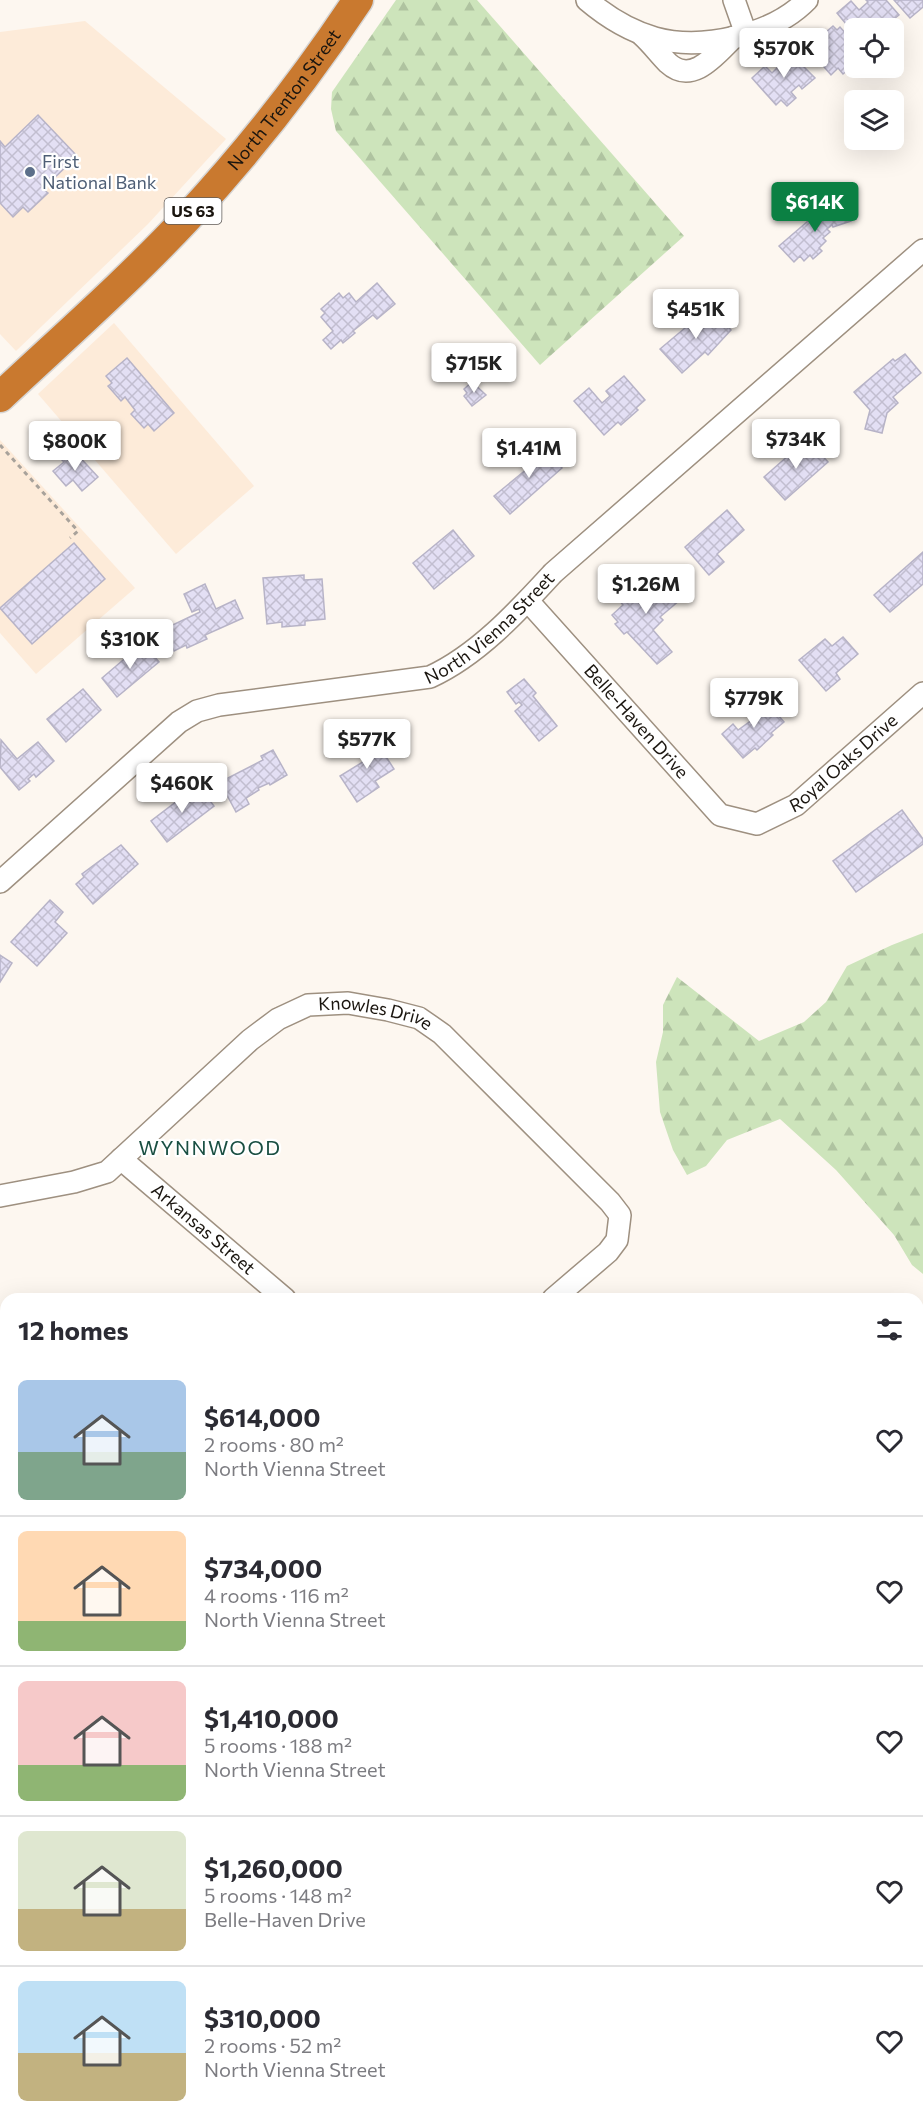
<!DOCTYPE html>
<html lang="en">
<head>
<meta charset="utf-8">
<style>
  :root { --surface:#fff; --page:#f2f2f3; --text:#2b2b33; --muted:#7c7c81; --line:#e1e1e2; --accent:#0b8043 }
  body { margin:0; font-family:Commissioner,sans-serif; background:var(--page); color:var(--text); height:100vh; display:flex; flex-direction:column; font-size:22px; white-space:nowrap }
  * { box-sizing:border-box; margin:0 }
  p { font-size:20px; color:var(--muted) }
  .icon { flex:none; width:33px; height:33px; fill:none; stroke:currentColor; stroke-width:2; stroke-linecap:round; stroke-linejoin:round }
  .map { position:relative; flex:1; overflow:hidden }
  .drawer { position:absolute; left:0px; top:1293px; width:924px; height:834px; display:flex; flex-direction:column; background:var(--surface); border-radius:18px 18px 0 0; box-shadow:0 6px 24px #0002 }
  .drawer>* { flex:none }
  .controls { position:absolute; left:844px; top:18px; display:grid; gap:12px }
  .controls a { display:grid; place-items:center; width:60px; height:60px; border-radius:9px; background:var(--surface); box-shadow:0 6px 24px #0002; font-size:30px }
  .price { position:absolute; translate:-50% -51px; padding:0 14px; border-radius:6px; background:#fff; color:#222; font-size:20px; line-height:39px; filter:drop-shadow(0 2px 3px #0008) }
  .price::after { content:''; position:absolute; left:50%; top:36px; width:18px; height:14px; margin-left:-9px; background:inherit; clip-path:polygon(0 0,100% 0,50% 100%) }
  .price.active { background:var(--accent); color:#fff }
  ul { padding:0; list-style:none }
  li { display:flex; align-items:center; gap:18px; height:150px; padding:0 18px }
  li+li { border-top:2px solid var(--line) }
  li span { display:grid; place-items:center; flex:none; width:168px; height:120px; border-radius:9px; color:#555 }
  li>.icon { margin-inline-start:auto }
  span .icon { width:72px; height:72px; fill:#fffc; stroke-width:1 }
  li b { font-size:26px }
  h2 { display:flex; justify-content:space-between; align-items:center; height:72px; padding:0 18px; font-size:26px }
  .map>svg:first-child { display:block }
  .built { fill:#fdebd9 }
  .forest { fill:url(#forest-firs) }
  .building { fill:url(#building-cross-hatch); stroke:#b7b3c7; stroke-width:1.5 }
  .lines { fill:none; stroke-linecap:round; stroke-linejoin:round }
  .minor-casing { stroke:#9e9080; stroke-width:24 }
  .highway-casing { stroke:#d6d5d4; stroke-width:33 }
  .path { stroke:#a8a29b; stroke-width:3; stroke-dasharray:4.5 4.5; stroke-linecap:butt }
  .minor { stroke:#fff; stroke-width:21 }
  .highway { stroke:#c9792f; stroke-width:30 }
  .service-dot { fill:#5c6f8a; stroke:#fff; stroke-width:2 }
  .labels { text-anchor:middle; stroke-width:4.5; stroke-linejoin:round; paint-order:stroke }
  .shield { fill:#fff; stroke:#5f5b57; stroke-width:1.5 }
  .shield-label { font-size:16px; font-weight:bold; fill:#1a150f }
  .street-label { font-size:18px; fill:#1a150f; stroke:#fff }
  .service-label { font-size:18px; fill:#4e5e75; stroke:#fff; text-anchor:start }
  .neighbourhood-label { font-size:20px; letter-spacing:1.5px; fill:#1a4f42; stroke:#fff }
</style>
</head>
<body>
<div class="map">
<svg width="923" height="2127" viewBox="0 0 923 2127">
  <defs>
    <pattern id="forest-firs" width="22" height="20" patternUnits="userSpaceOnUse" patternTransform="scale(1.5)"><rect width="22" height="20" fill="#cde4bb"/><path d="M5 1l3.5 6h-7zM16 11l3.5 6h-7z" fill="#afc3a0"/></pattern>
    <pattern id="building-cross-hatch" width="8" height="8" patternUnits="userSpaceOnUse" patternTransform="scale(1.5)"><rect width="8" height="8" fill="#e3dff4"/><path d="M0 0l8 8M0 8l8-8" fill="none" stroke="#c2bed0"/></pattern>
  </defs>
  <rect width="100%" height="100%" fill="#fdf7f0"/>
  <!-- built -->
  <g class="built">
    <path d="M85,21L226,139L148,224L16,351L0,334V32Z"/>
    <path d="M114,323L254,486L176,554L38,394Z"/>
    <path d="M0,440L135,588L36,674L0,633Z"/>
  </g>
  <!-- forest -->
  <g class="forest">
    <path d="M396,0H477L684,236L540,365L336,131L331,109L332,92Z"/>
    <path d="M923,933V1274L912,1265L894,1235L836,1170L780,1119L727,1140L706,1166L687,1175L673,1150L660,1112L656,1062L663,1032V1005L677,977L759,1041L804,1022L826,1002L847,966L892,945Z"/>
  </g>
  <!-- building -->
  <g class="building">
    <path d="M866,0H886L899,15L888,24L891,28H859L857,25L851,30L837,13L851,1L859,10L868,2Z"/>
    <path d="M894,0H923V7L910,18Z"/>
    <path d="M833,26L837,30L840,27L855,44V54L849,59L854,65L843,74L838,68L831,75L818,60L812,65L798,49L812,36L820,44L823,42L828,38L825,33Z"/>
    <path d="M786,49L815,78L802,89L799,85L791,92L796,98L787,106L781,100L776,105L752,78L765,66L772,73L780,65L775,59Z"/>
    <path d="M38,115L77,156L43,189L48,193L28,212L23,207L13,217L0,203V141L5,147Z"/>
    <path d="M844,200L851,221L833,227L832,225L827,229L830,232L823,238L826,241L819,248L822,251L813,259L810,255L804,261L800,256L794,262L779,246L815,215L820,220L828,213L825,207Z"/>
    <path d="M377,283L395,304L377,319L373,315L353,331L355,333L343,343L341,340L331,349L323,340L333,331L321,317L325,313L321,309L339,293L343,298L349,293L356,302Z"/>
    <path d="M710,307L731,330L708,355L705,352L682,373L660,349Z"/>
    <path d="M905,354L921,373L893,397L898,403L887,413L882,433L865,429L870,410L854,392L893,359L895,361Z"/>
    <path d="M127,358L174,413L154,431L148,424L144,428L131,414L135,410L125,397L121,401L108,386L112,383L106,376Z"/>
    <path d="M624,376L645,400L636,408L638,410L621,425L618,422L604,435L574,401L589,388L602,403L610,396L606,391Z"/>
    <path d="M472,382L486,395L472,406L464,396L467,393L464,389Z"/>
    <path d="M807,439L828,462L785,500L764,477Z"/>
    <path d="M538,441L562,468L510,514L494,496L533,464L524,454Z"/>
    <path d="M75,452L98,477L82,491L73,480L66,486L53,471L64,462L62,460L66,456L69,458Z"/>
    <path d="M727,510L744,530L717,554L724,562L709,575L685,547Z"/>
    <path d="M453,530L474,556L434,589L413,563Z"/>
    <path d="M74,543L105,579L32,644L0,608Z"/>
    <path d="M923,552V584L890,612L874,595Z"/>
    <path d="M657,574L680,600L660,617L663,620L653,630L672,652L657,664L627,632L624,634L615,624L618,622L612,615L623,605L619,600L643,579L647,583Z"/>
    <path d="M304,575V580L322,579L325,619L305,621V625L282,627V622L267,624L263,578Z"/>
    <path d="M205,584L216,609L235,600L243,618L205,635L207,639L187,648L186,645L174,651L164,629L200,612L199,609L192,612L184,594Z"/>
    <path d="M843,637L858,654L836,673L840,679L826,691L799,660L825,639L832,646Z"/>
    <path d="M143,643L159,662L117,697L102,678Z"/>
    <path d="M524,679L536,693L533,696L557,726L539,741L515,711L522,705L519,702L516,704L507,692Z"/>
    <path d="M83,689L101,710L66,742L47,719Z"/>
    <path d="M759,697L763,701L765,700L784,722L771,733L773,735L757,750L755,748L743,758L722,734L733,724L738,730L756,717L748,707Z"/>
    <path d="M372,735L394,769L375,781L379,787L357,802L340,776L366,760L356,745Z"/>
    <path d="M1,740L17,759L38,742L54,761L36,777L34,774L28,779L30,781L19,790L0,767Z"/>
    <path d="M273,750L287,775L270,785L269,783L258,788L259,790L246,798L249,804L236,812L220,782L263,760L261,756Z"/>
    <path d="M198,785L214,806L167,842L151,821Z"/>
    <path d="M902,810L923,839V844L856,892L833,861Z"/>
    <path d="M121,845L138,864L93,904L76,884L84,877L82,874Z"/>
    <path d="M50,900L63,912L55,922L67,933L37,966L11,942Z"/>
    <path d="M0,955L12,963L0,982Z"/>
  </g>
  <g class="lines">
    <!-- minor casing -->
    <g class="minor-casing">
      <g id="minor">
        <path d="M587,0C607,17 630,31 655,38C702,51 773,35 807,0"/>
        <path d="M734,0L746,34"/>
        <path d="M642,35C652,44 659,54 668,63C693,86 717,53 734,37"/>
        <path id="s1" d="M528,601L720,815L757,824L796,805L923,693"/>
        <path id="s2" d="M0,882L179,722L197,711L219,705L430,677C478,655 518,611 553,573L923,250"/>
        <path id="s3" d="M121,1159L285,1299"/>
        <path id="s4" d="M0,1196L74,1182L107,1172L250,1040L278,1019L308,1005L348,1003L388,1010L419,1018L442,1034L610,1202L620,1215L617,1240L608,1252L553,1299"/>
        <path d="M0,1455L6,1462"/>
        <path d="M918,1601L923,1607"/>
        <path d="M0,1841L6,1848"/>
        <path d="M918,2040L923,2038"/>
        <path d="M241,2121L245,2127"/>
      </g>
    </g>
    <!-- highway casing -->
    <g class="highway-casing">
      <g id="highway">
        <path id="s5" d="M0,397C63,338 128,281 187,218C250,150 307,77 358,0"/>
      </g>
    </g>
    <!-- path -->
    <path class="path" d="M0,445L78,531L70,538"/>
    <!-- minor -->
    <use href="#minor" class="minor"/>
    <!-- highway -->
    <use href="#highway" class="highway"/>
  </g>
  <!-- markers -->
  <circle class="service-dot" cx="30" cy="172" r="6"/>
  <g class="labels">
    <!-- shield labels -->
    <rect class="shield" x="164.5" y="198" width="57" height="26" rx="4.5"/>
    <g class="shield-label">
      <text x="193" y="217">US 63</text>
    </g>
    <!-- street labels -->
    <g class="street-label">
      <text dy="6" stroke="none"><textPath href="#s5" startOffset="412">North Trenton Street</textPath></text>
      <text dy="6" stroke="none"><textPath href="#s2" startOffset="574">North Vienna Street</textPath></text>
      <text dy="6" stroke="none"><textPath href="#s1" startOffset="162">Belle-Haven Drive</textPath></text>
      <text dy="6" stroke="none"><textPath href="#s1" startOffset="432">Royal Oaks Drive</textPath></text>
      <text dy="6" stroke="none"><textPath href="#s4" startOffset="441">Knowles Drive</textPath></text>
      <text dy="6" stroke="none"><textPath href="#s3" startOffset="108">Arkansas Street</textPath></text>
    </g>
    <!-- service labels -->
    <g class="service-label">
      <text x="42" y="168">First<tspan x="42" dy="21">National Bank</tspan></text>
    </g>
    <!-- neighbourhood labels -->
    <g class="neighbourhood-label">
      <text x="210" y="1155">WYNNWOOD</text>
    </g>
  </g>
</svg>
<div class="controls">
<a><svg class="icon" aria-label="locate" viewBox="0 0 24 24"><circle cx="12" cy="12" r="6"/><path d="M12 2v4M12 18v4M2 12h4M18 12h4"/></svg></a>
<a><svg class="icon" aria-label="layers" viewBox="0 0 24 24"><path d="M12 4l9 5-9 5-9-5zM3 14l9 5 9-5"/></svg></a>
</div>
<b class="price" style="left:784px;top:79px">$570K</b>
<b class="price active" style="left:815px;top:233px">$614K</b>
<b class="price" style="left:696px;top:340px">$451K</b>
<b class="price" style="left:474px;top:394px">$715K</b>
<b class="price" style="left:796px;top:470px">$734K</b>
<b class="price" style="left:75px;top:472px">$800K</b>
<b class="price" style="left:529px;top:479px">$1.41M</b>
<b class="price" style="left:646px;top:615px">$1.26M</b>
<b class="price" style="left:130px;top:670px">$310K</b>
<b class="price" style="left:754px;top:729px">$779K</b>
<b class="price" style="left:367px;top:770px">$577K</b>
<b class="price" style="left:182px;top:814px">$460K</b>
<section class="drawer">
<h2>12 homes<svg class="icon" aria-label="filters" viewBox="0 0 24 24"><path d="M4 7h16M4 17h16"/><circle cx="9" cy="7" r="2"/><circle cx="15" cy="17" r="2"/></svg></h2>
<ul>
<li><span style="background:linear-gradient(#a9c7e8 60%,#7fa58c 0)"><svg class="icon" aria-label="home" viewBox="0 0 24 24"><path d="M3 11l9-7 9 7M6 9v11h12V9"/></svg></span><div><b>$614,000</b><p>2 rooms · 80 m²</p><p>North Vienna Street</p></div><svg class="icon" aria-label="heart" viewBox="0 0 24 24"><path d="M12 20l-8-8c-3-5 5-10 8-4 3-6 11-1 8 4z"/></svg></li>
<li><span style="background:linear-gradient(#ffd9b3 75%,#8fb573 0)"><svg class="icon" aria-label="home" viewBox="0 0 24 24"><path d="M3 11l9-7 9 7M6 9v11h12V9"/></svg></span><div><b>$734,000</b><p>4 rooms · 116 m²</p><p>North Vienna Street</p></div><svg class="icon" aria-label="heart" viewBox="0 0 24 24"><path d="M12 20l-8-8c-3-5 5-10 8-4 3-6 11-1 8 4z"/></svg></li>
<li><span style="background:linear-gradient(#f6c9c9 70%,#8fb573 0)"><svg class="icon" aria-label="home" viewBox="0 0 24 24"><path d="M3 11l9-7 9 7M6 9v11h12V9"/></svg></span><div><b>$1,410,000</b><p>5 rooms · 188 m²</p><p>North Vienna Street</p></div><svg class="icon" aria-label="heart" viewBox="0 0 24 24"><path d="M12 20l-8-8c-3-5 5-10 8-4 3-6 11-1 8 4z"/></svg></li>
<li><span style="background:linear-gradient(#dfe7d0 65%,#c2b280 0)"><svg class="icon" aria-label="home" viewBox="0 0 24 24"><path d="M3 11l9-7 9 7M6 9v11h12V9"/></svg></span><div><b>$1,260,000</b><p>5 rooms · 148 m²</p><p>Belle-Haven Drive</p></div><svg class="icon" aria-label="heart" viewBox="0 0 24 24"><path d="M12 20l-8-8c-3-5 5-10 8-4 3-6 11-1 8 4z"/></svg></li>
<li><span style="background:linear-gradient(#bfe0f5 60%,#c2b280 0)"><svg class="icon" aria-label="home" viewBox="0 0 24 24"><path d="M3 11l9-7 9 7M6 9v11h12V9"/></svg></span><div><b>$310,000</b><p>2 rooms · 52 m²</p><p>North Vienna Street</p></div><svg class="icon" aria-label="heart" viewBox="0 0 24 24"><path d="M12 20l-8-8c-3-5 5-10 8-4 3-6 11-1 8 4z"/></svg></li>
</ul>
</section>
</div>
</body>
</html>
